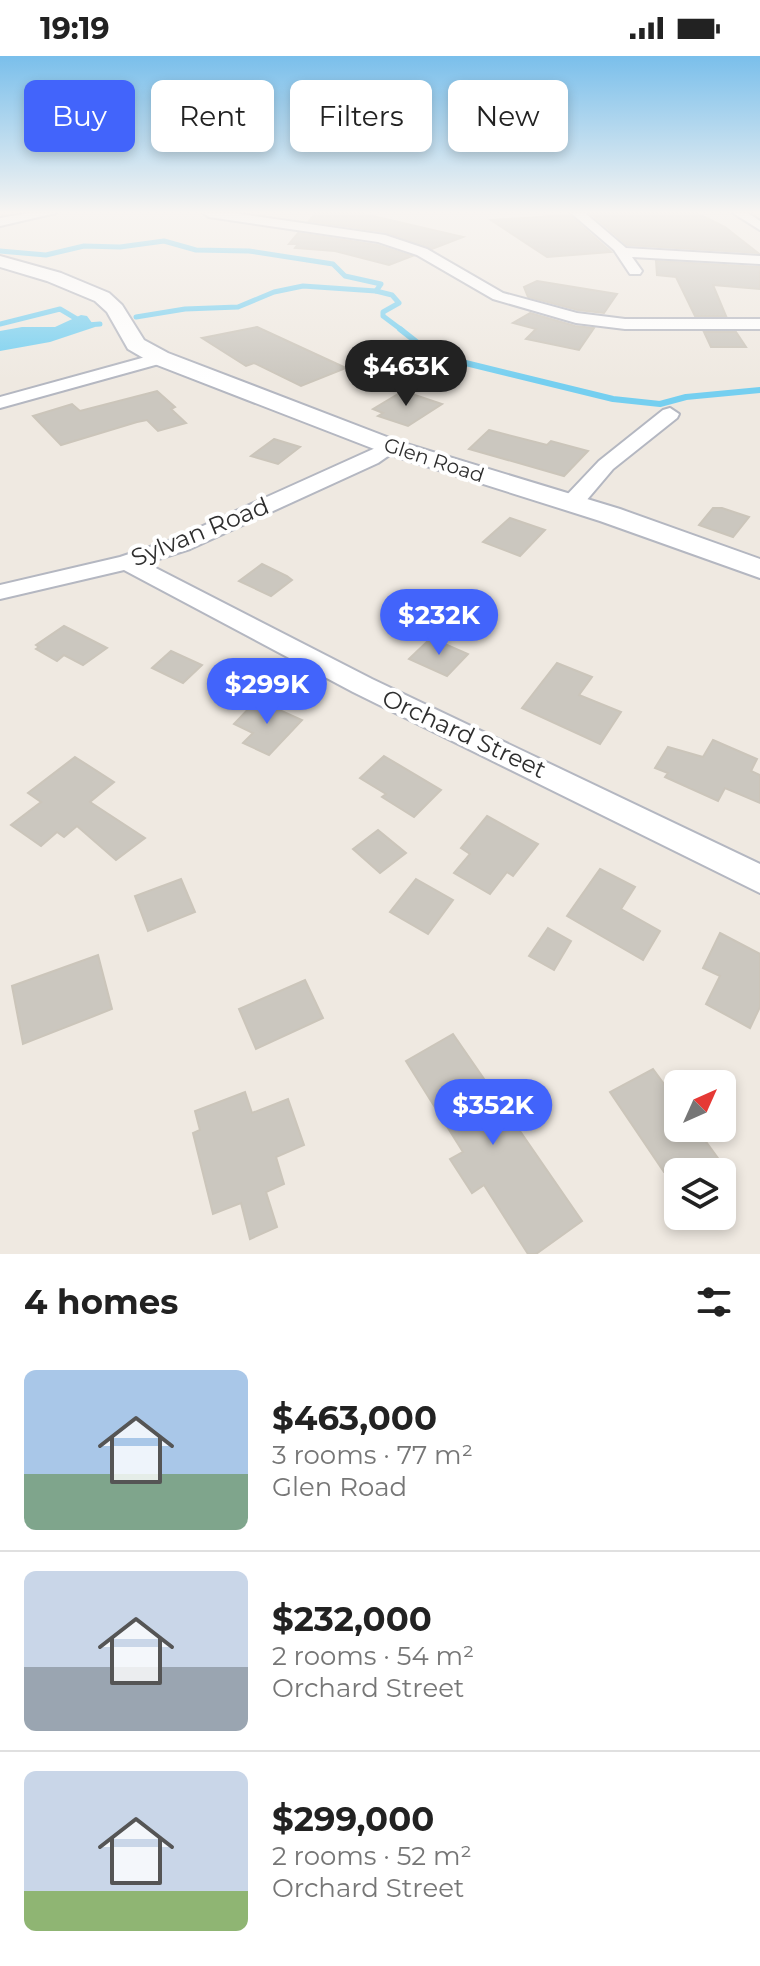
<!DOCTYPE html>
<html lang="en">
<head>
<meta charset="utf-8">
<style>
  :root { --surface:#fff; --page:#f6f6f6; --text:#222; --muted:#767676; --line:#e0e0e0; --accent:#4264fb }
  body { margin:0; font-family:Montserrat,sans-serif; background:var(--page); color:var(--text); height:100vh; display:flex; flex-direction:column; font-size:30px; white-space:nowrap }
  * { box-sizing:border-box; margin:0 }
  p { font-size:26px; color:var(--muted) }
  .icon { flex:none; width:44px; height:44px; fill:none; stroke:currentColor; stroke-width:2; stroke-linecap:round; stroke-linejoin:round }
  .map { position:relative; height:1198px; overflow:hidden }
  .sheet { display:flex; flex-direction:column; background:var(--surface); flex:1 }
  .sheet>* { flex:none }
  .guide { position:absolute; left:24px; top:24px; width:712px; height:72px; display:flex; gap:16px }
  .needle { width:52px; rotate:45deg }
  .controls { position:absolute; left:664px; top:1014px; display:grid; gap:16px }
  .controls a { display:grid; place-items:center; width:72px; height:72px; border-radius:12px; background:var(--surface); box-shadow:0 4px 12px #0003; font-size:40px }
  .price { position:absolute; translate:-50% -68px; padding:0 18px; border-radius:28px; background:var(--accent); color:#fff; font-size:26px; line-height:52px; filter:drop-shadow(0 2px 4px #0008) }
  .price::after { content:''; position:absolute; left:50%; top:48px; width:24px; height:18px; margin-left:-12px; background:inherit; clip-path:polygon(0 0,100% 0,50% 100%) }
  .price.on { background:#222; color:#fff }
  ul { padding:0; list-style:none }
  li { display:flex; align-items:center; gap:24px; height:200px; padding:0 24px }
  li+li { border-top:2px solid var(--line) }
  li span { display:grid; place-items:center; flex:none; width:224px; height:160px; border-radius:12px; color:#555 }
  li>.icon { margin-inline-start:auto }
  span .icon { width:96px; height:96px; fill:#fffc; stroke-width:1 }
  li b { font-size:34px }
  h2 { display:flex; justify-content:space-between; align-items:center; height:96px; padding:0 24px; font-size:34px }
  .tag { padding:0 28px; border-radius:12px; background:var(--surface); box-shadow:0 4px 12px #0003; font-size:28px; line-height:72px }
  .tag.on { background:var(--accent); color:#fff }
  .status { display:flex; justify-content:space-between; align-items:center; height:56px; padding:0 40px; background:var(--surface); direction:ltr }
  .status svg { height:22px; fill:currentColor }
  .map>svg:first-child { display:block }
  .water { fill:#75cff0 }
  .lines { fill:none; stroke-linecap:round; stroke-linejoin:round }
  .stream-far1 { stroke:#75cff0; stroke-width:5 }
  .stream { stroke:#75cff0; stroke-width:6 }
  .building { fill:#cbc7bf; stroke:#cbc5ba; stroke-width:2 }
  .minor-casing { stroke:#b4b7c1; stroke-width:4 }
  .tertiary-casing { stroke:#b4b7c1; stroke-width:4 }
  .minor { fill:#fff; fill-rule:evenodd }
  .tertiary { fill:#fff; fill-rule:evenodd }
  .labels { text-anchor:middle; stroke-width:8; stroke-linejoin:round; paint-order:stroke }
  .far-street-label { font-size:20px; fill:#2e2e2e; stroke:#fff }
  .street-label { font-size:24px; fill:#2e2e2e; stroke:#fff }
</style>
</head>
<body>
<div class="status"><b>19:19</b><svg viewBox="0 0 49 12"><path d="M0 12V9h3v3zM5 12V6h3v6zM10 12V3h3v9zM15 12V0h3v12zM26 1h20v11H26zM47 4h2v5h-2z"/></svg></div>
<div class="map">
<svg width="760" height="1198" viewBox="0 0 760 1198">
  <rect width="100%" height="100%" fill="#efe9e1"/>
  <!-- water -->
  <path class="water" d="M81,259L87,260L95,271L50,286L0,295V275L22,271H55Z"/>
  <g class="lines">
    <!-- stream-far1 -->
    <g class="stream-far1">
      <path d="M0,195L46,199L84,190L120,191L164,185L196,194L249,195L333,208L345,220L381,228L376,235L392,239L399,247L383,256V260L403,275"/>
      <path d="M136,261L185,253L238,251L274,236L303,230L376,235"/>
      <path d="M0,268L60,253L87,269L100,268"/>
    </g>
    <!-- stream -->
    <path class="stream" d="M400,273L433,299L613,343L660,348L686,341L760,334"/>
  </g>
  <!-- building -->
  <g class="building">
    <path d="M316,157H360L463,181L432,193L385,176L309,165Z"/>
    <path d="M590,157H697L725,171L758,197L627,189Z"/>
    <path d="M569,159L611,196L547,201L491,164Z"/>
    <path d="M298,177L377,189L412,200L389,209L335,195L295,192L298,188H289Z"/>
    <path d="M656,205L760,211V233L713,229L726,260H695L676,221L657,219Z"/>
    <path d="M537,225L617,238L604,257L578,254L528,241L524,231Z"/>
    <path d="M530,257L575,270L594,272L579,294L526,283L536,273L513,267Z"/>
    <path d="M257,271L346,312L301,330L254,307L246,310L202,282Z"/>
    <path d="M704,276H736L746,291H711Z"/>
    <path d="M157,335L175,351L171,353L186,367L158,375L147,364L137,366L61,389L33,360L72,348L80,355Z"/>
    <path d="M403,335L442,348L408,370L378,360L383,357L373,353Z"/>
    <path d="M489,374L547,389L551,385L588,395L564,420L469,393Z"/>
    <path d="M274,383L300,391L278,408L251,400Z"/>
    <path d="M713,452H722L749,461L733,481L699,469Z"/>
    <path d="M510,462L545,474L520,500L483,486Z"/>
    <path d="M262,508L287,520L292,524L271,540L239,525Z"/>
    <path d="M64,570L107,592L83,609L64,599L57,605L36,593L39,591L36,589Z"/>
    <path d="M431,582L468,598L447,620L409,603Z"/>
    <path d="M171,595L202,609L183,627L152,612Z"/>
    <path d="M557,607L592,621L579,639L621,656L600,688L522,652Z"/>
    <path d="M257,644L302,664L269,699L243,687L253,677L234,668Z"/>
    <path d="M713,684L757,703L751,715L760,719V747L725,732L718,745L665,721L668,717L655,712L668,691L703,701Z"/>
    <path d="M384,700L441,734L414,761L382,741L386,738L360,722Z"/>
    <path d="M75,701L114,726L90,746L145,782L116,804L77,770L64,781L57,776L41,790L11,769L41,746L28,737Z"/>
    <path d="M487,760L538,788L513,820L507,816L490,838L454,817L470,798L461,792Z"/>
    <path d="M378,774L406,797L380,817L353,793Z"/>
    <path d="M600,813L635,831L621,853L660,875L643,904L567,860Z"/>
    <path d="M181,823L195,856L148,875L135,840Z"/>
    <path d="M416,823L453,844L428,878L390,856Z"/>
    <path d="M548,872L571,885L554,914L529,900Z"/>
    <path d="M720,877L760,898V951L750,972L706,948L720,920L703,912Z"/>
    <path d="M98,899L112,953L23,988L12,930Z"/>
    <path d="M305,924L323,962L256,993L239,953Z"/>
    <path d="M453,978L582,1165L536,1198H528L484,1129L472,1137L450,1103L463,1096L406,1005Z"/>
    <path d="M653,1013L678,1047V1072H696L728,1116H664L610,1036Z"/>
    <path d="M245,1036L252,1057L288,1043L304,1089L276,1101L284,1128L266,1136L277,1171L250,1183L241,1147L213,1158L193,1077L200,1074L195,1055Z"/>
  </g>
  <g class="lines">
    <!-- minor casing -->
    <g class="minor-casing">
      <g id="minor">
        <path d="M29,157H56L0,170V162Z"/>
        <path d="M203,157H234L385,179L427,193L503,237L577,257L625,263H760V273H625L576,267L493,243L417,199L378,186L209,161Z"/>
        <path d="M571,157H585L626,192L760,200V208L632,201L642,215L640,218H630L614,194Z"/>
        <path d="M733,157H748L760,165V174Z"/>
        <path d="M160,297L166,298L168,302L166,306L0,352V341Z"/>
        <path d="M670,352L679,358L677,362L613,413L580,452H564L561,447L564,442L599,405L663,354Z"/>
        <path d="M391,385L401,391L378,407L190,493L146,507L372,623L760,808V837L353,636L124,514L0,543V529L120,501L174,483Z"/>
      </g>
    </g>
    <!-- tertiary casing -->
    <g class="tertiary-casing">
      <path id="tertiary" d="M0,200L61,217L109,237L122,249L144,284L168,297L400,386L620,453L760,503V522L600,465L382,396L152,307L128,293L107,256L95,245L47,225L0,211Z"/>
    </g>
    <!-- minor -->
    <use href="#minor" class="minor"/>
    <!-- tertiary -->
    <use href="#tertiary" class="tertiary"/>
  </g>
  <!-- sky -->
  <linearGradient id="sky" x2="0" y2="1"><stop stop-color="#7abfeb"/><stop offset="0.48" stop-color="#f8f5f2"/><stop offset="1" stop-color="#f8f5f2" stop-opacity="0"/></linearGradient>
  <rect width="760" height="325" fill="url(#sky)"/>
  <g class="labels">
    <!-- far-street labels -->
    <g class="far-street-label">
      <text transform="translate(434 404) rotate(18)" y="7">Glen Road</text>
    </g>
    <!-- street labels -->
    <g class="street-label">
      <text transform="translate(200 476) rotate(-22)" y="8">Sylvan Road</text>
      <text transform="translate(464 678) rotate(25)" y="8">Orchard Street</text>
    </g>
  </g>
</svg>
<div class="controls">
<a><svg class="needle" viewBox="-14 -14 28 28"><path d="M0-13l5 13h-10z" fill="#e53935"/><path d="M0 13l5-13h-10z" fill="#767676"/></svg></a>
<a><svg class="icon" aria-label="layers" viewBox="0 0 24 24"><path d="M12 4l9 5-9 5-9-5zM3 14l9 5 9-5"/></svg></a>
</div>
<b class="price on" style="left:406px;top:352px">$463K</b>
<b class="price" style="left:439px;top:601px">$232K</b>
<b class="price" style="left:267px;top:670px">$299K</b>
<b class="price" style="left:493px;top:1091px">$352K</b>
<div class="guide">
<a class="tag on">Buy</a>
<a class="tag">Rent</a>
<a class="tag">Filters</a>
<a class="tag">New</a>
</div>
</div>
<section class="sheet">
<h2>4 homes<svg class="icon" aria-label="filters" viewBox="0 0 24 24"><path d="M4 7h16M4 17h16"/><circle cx="9" cy="7" r="2"/><circle cx="15" cy="17" r="2"/></svg></h2>
<ul>
<li><span style="background:linear-gradient(#a9c7e8 65%,#7fa58c 0)"><svg class="icon" aria-label="home" viewBox="0 0 24 24"><path d="M3 11l9-7 9 7M6 9v11h12V9"/></svg></span><div><b>$463,000</b><p>3 rooms · 77 m²</p><p>Glen Road</p></div></li>
<li><span style="background:linear-gradient(#c9d6e8 60%,#9aa5b1 0)"><svg class="icon" aria-label="home" viewBox="0 0 24 24"><path d="M3 11l9-7 9 7M6 9v11h12V9"/></svg></span><div><b>$232,000</b><p>2 rooms · 54 m²</p><p>Orchard Street</p></div></li>
<li><span style="background:linear-gradient(#c9d6e8 75%,#8fb573 0)"><svg class="icon" aria-label="home" viewBox="0 0 24 24"><path d="M3 11l9-7 9 7M6 9v11h12V9"/></svg></span><div><b>$299,000</b><p>2 rooms · 52 m²</p><p>Orchard Street</p></div></li>
</ul>
</section>
</body>
</html>
